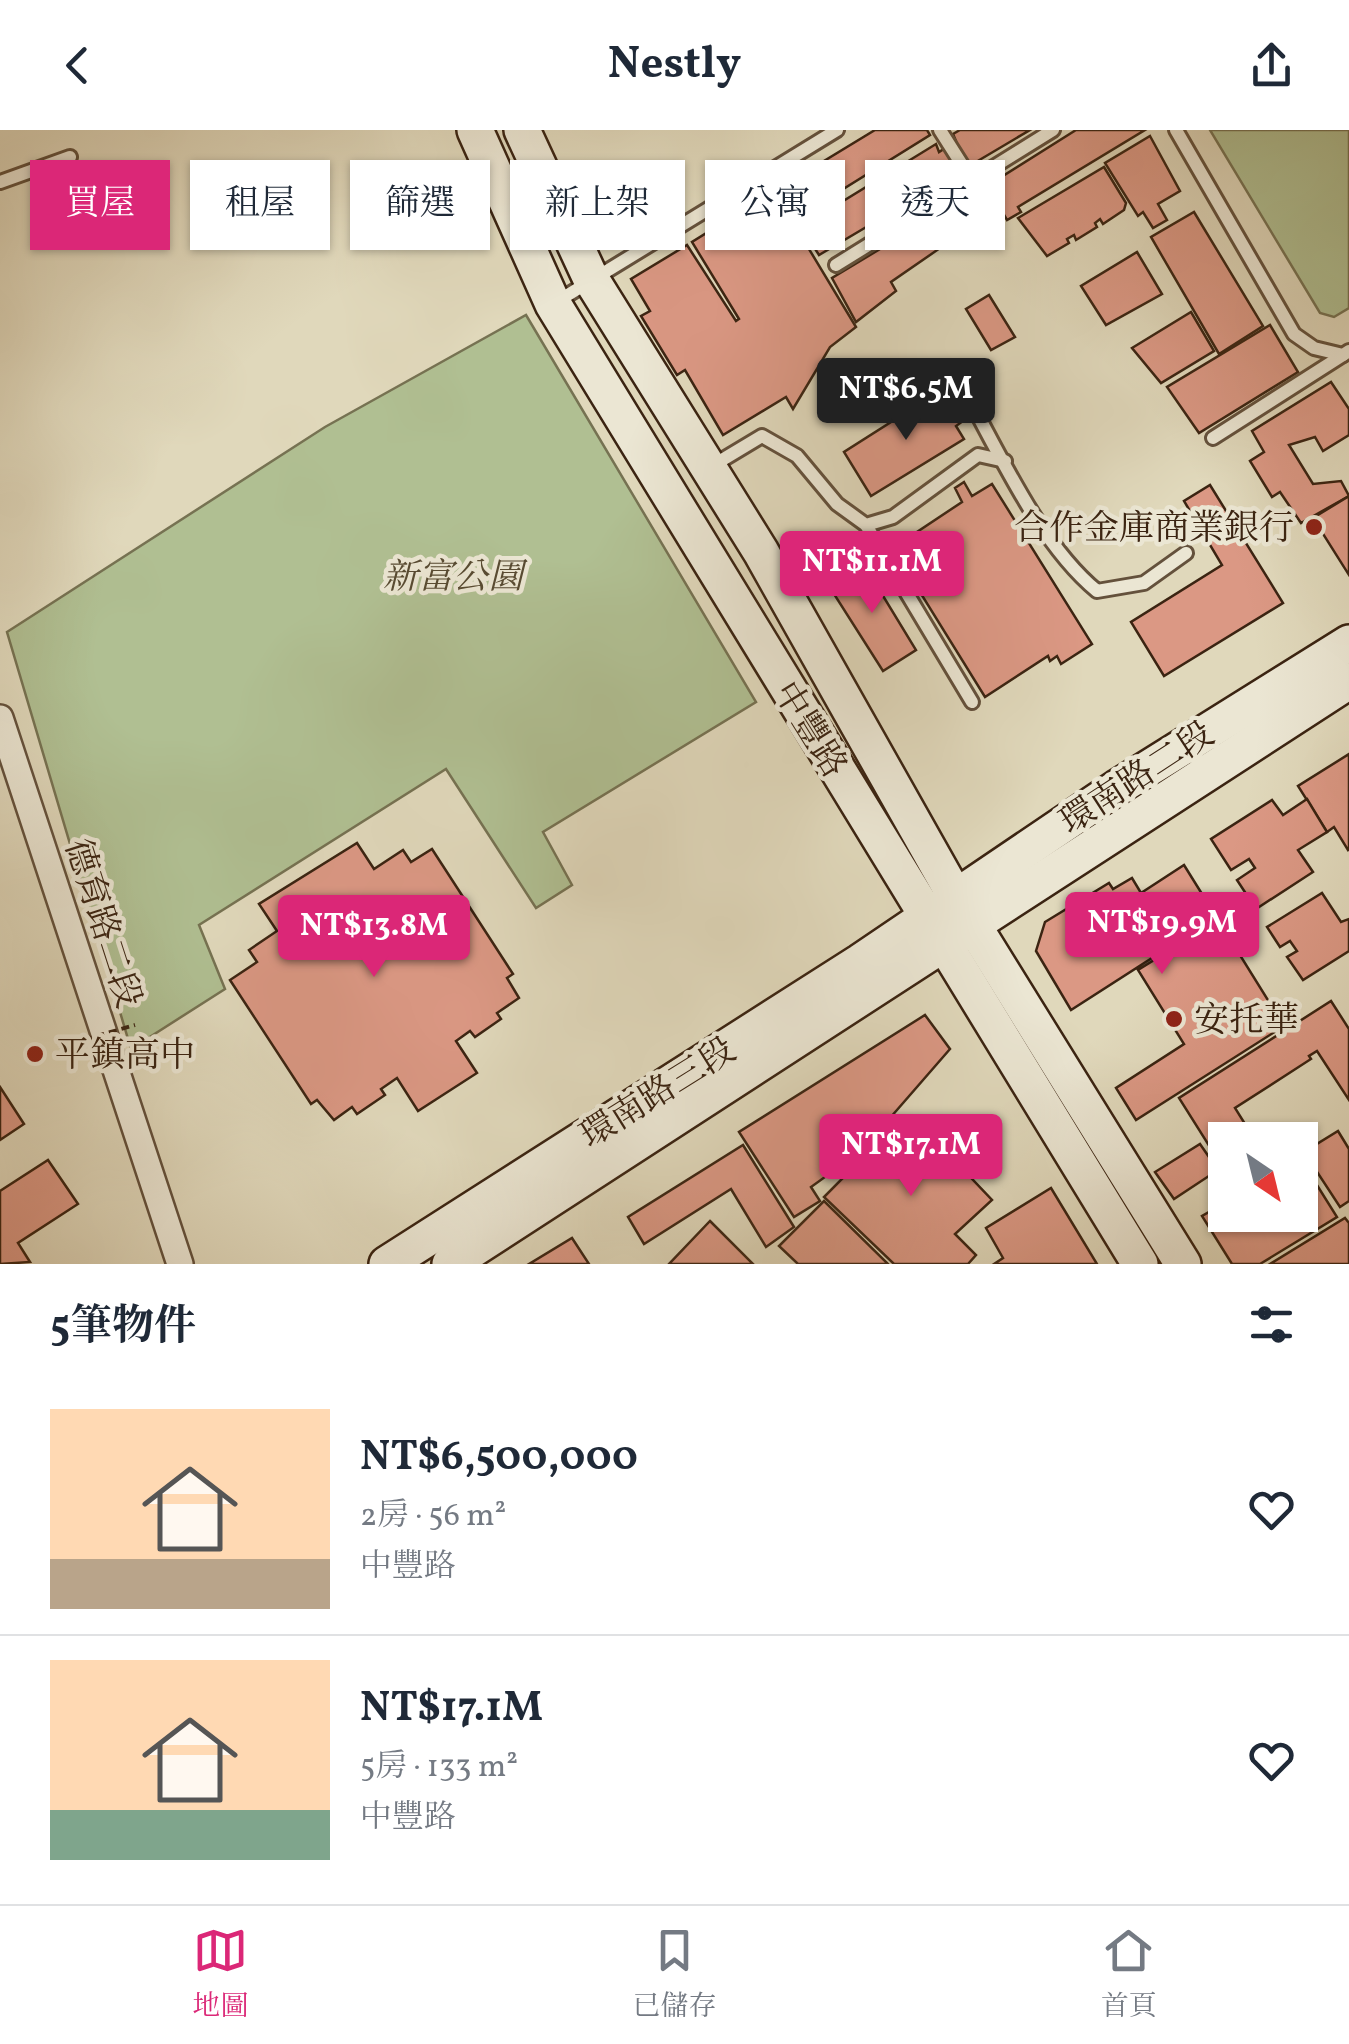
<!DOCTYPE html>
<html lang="zh-TW">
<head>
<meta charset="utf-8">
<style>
  :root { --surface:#fff; --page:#f2f2f3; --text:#1f2937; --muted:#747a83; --line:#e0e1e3; --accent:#db2777 }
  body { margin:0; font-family:Vollkorn,"Noto Serif TC",serif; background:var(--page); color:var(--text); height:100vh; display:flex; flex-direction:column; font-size:38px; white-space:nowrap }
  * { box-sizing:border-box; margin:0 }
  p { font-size:32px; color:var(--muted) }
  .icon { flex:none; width:55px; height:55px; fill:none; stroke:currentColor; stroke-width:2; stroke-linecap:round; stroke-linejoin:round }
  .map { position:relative; height:1134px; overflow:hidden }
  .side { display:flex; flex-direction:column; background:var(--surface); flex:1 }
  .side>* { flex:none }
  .top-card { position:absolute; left:30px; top:30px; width:1290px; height:90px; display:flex; gap:20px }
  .needle { width:65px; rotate:145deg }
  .controls { position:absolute; left:1208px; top:992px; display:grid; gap:20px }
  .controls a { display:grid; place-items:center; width:110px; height:110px; border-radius:0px; background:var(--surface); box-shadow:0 2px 8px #0004; font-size:50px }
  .price { position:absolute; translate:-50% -85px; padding:0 22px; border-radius:10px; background:var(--accent); color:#fff; font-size:32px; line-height:65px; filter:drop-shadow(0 2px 5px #0008) }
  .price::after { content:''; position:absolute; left:50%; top:60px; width:30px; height:22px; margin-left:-15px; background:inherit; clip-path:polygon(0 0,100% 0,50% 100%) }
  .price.active { background:#222; color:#fff }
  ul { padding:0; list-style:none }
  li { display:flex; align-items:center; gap:30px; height:250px; padding:0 50px }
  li+li { border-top:2px solid var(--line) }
  li span { display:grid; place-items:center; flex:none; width:280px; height:200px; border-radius:0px; color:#555 }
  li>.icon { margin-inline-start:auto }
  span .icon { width:120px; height:120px; fill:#fffc; stroke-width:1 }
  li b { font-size:42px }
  h2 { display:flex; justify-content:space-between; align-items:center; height:120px; padding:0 50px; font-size:42px }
  .tag { padding:0 35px; border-radius:0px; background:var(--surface); box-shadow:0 2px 8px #0004; font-size:35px; line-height:90px }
  .tag.active { background:var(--accent); color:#fff }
  header { display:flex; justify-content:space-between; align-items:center; height:130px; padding:0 50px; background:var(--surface); font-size:45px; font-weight:700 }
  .tab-bar { display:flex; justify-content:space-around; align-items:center; height:140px; border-top:2px solid var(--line); background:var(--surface); font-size:28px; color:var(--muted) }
  .tab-bar a { display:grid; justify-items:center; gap:5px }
  .tab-bar .active { color:var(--accent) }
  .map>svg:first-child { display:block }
  .green { fill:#b0bf92; stroke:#767252; stroke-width:2.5 }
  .building { fill:#db9884; stroke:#3b2412; stroke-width:2.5 }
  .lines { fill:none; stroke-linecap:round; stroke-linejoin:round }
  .lane-casing { stroke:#64513c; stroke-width:18 }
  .street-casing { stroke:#64513c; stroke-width:30 }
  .secondary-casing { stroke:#3b2412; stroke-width:40 }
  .lane { stroke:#ebe6d3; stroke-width:12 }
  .street { stroke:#ebe6d3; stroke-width:25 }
  .secondary { stroke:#ebe6d3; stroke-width:35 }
  .path-bridge { stroke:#3b2412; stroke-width:4; stroke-dasharray:8 5; stroke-linecap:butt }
  .poi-dot { fill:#8f2418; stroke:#ebe6d3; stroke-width:4 }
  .labels { text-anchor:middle; stroke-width:9; stroke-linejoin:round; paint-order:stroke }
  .poi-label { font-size:35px; fill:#3b2412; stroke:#ebe6d3; text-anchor:start }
  .park-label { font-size:35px; font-style:italic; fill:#584b32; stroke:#ebe6d3 }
  .street-label { font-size:35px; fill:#3b2412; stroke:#ebe6d3 }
</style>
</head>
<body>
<header><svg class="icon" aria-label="back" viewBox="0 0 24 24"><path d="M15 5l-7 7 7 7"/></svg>Nestly<svg class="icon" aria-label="share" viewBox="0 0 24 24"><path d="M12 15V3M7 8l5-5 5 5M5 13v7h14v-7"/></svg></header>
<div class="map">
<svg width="1349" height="1134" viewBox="0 0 1349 1134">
  <rect width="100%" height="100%" fill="#e0d8bb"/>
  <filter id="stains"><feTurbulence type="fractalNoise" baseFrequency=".002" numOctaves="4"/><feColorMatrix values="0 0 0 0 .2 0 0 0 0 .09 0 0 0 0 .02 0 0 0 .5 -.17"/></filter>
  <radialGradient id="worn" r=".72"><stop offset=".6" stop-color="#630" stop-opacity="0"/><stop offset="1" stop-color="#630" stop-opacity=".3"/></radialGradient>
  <!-- green -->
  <g class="green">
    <path d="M1210,0H1349V178L1334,187L1320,183Z"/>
    <path d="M526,185L756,572L543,702L572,755L536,778L446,639L199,795L225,859L131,919L7,502L325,297Z"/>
  </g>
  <!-- building -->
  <g class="building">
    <path d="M875,0H927L930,5L795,89L778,59Z"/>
    <path d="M960,0H1030L819,125L801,97L936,14L939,22L956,11L953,4Z"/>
    <path d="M1076,0H1145L1018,77L1021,82L1007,90L987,56Z"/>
    <path d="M1150,6L1180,61L1158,74L1167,90L1153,98L1143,82L1138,86L1105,33Z"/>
    <path d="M1104,37L1126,73L1124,80L1103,94L1100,89L1095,93L1097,97L1076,110L1074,105L1067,109L1069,113L1047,126L1018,88Z"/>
    <path d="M774,61L856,197L830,217L793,279L786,267L723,305L685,240L677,245L641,186L650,181L631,149L687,115L736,191L739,189L692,112Z"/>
    <path d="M1194,82L1263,196L1219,224L1151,107Z"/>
    <path d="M928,90L943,116L891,152L896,161L856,192L832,148Z"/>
    <path d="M1137,122L1162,164L1106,195L1081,156Z"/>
    <path d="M989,165L1015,207L991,220L966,179Z"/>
    <path d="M1191,182L1214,221L1161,253L1132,218Z"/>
    <path d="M1270,195L1298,242L1199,303L1167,257Z"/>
    <path d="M1331,252L1349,279V305L1323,321L1315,307L1289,315L1313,354L1341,351L1349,366L1301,393L1280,362L1272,367L1250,331L1264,322L1252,301Z"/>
    <path d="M943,259L963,291L956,296L964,309L871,366L844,322Z"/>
    <path d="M964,352L972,366L992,354L1092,514L1061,534L1057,526L1050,531L1048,526L985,567L905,438L912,434L907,425L899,429L893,418L962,372L955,358Z"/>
    <path d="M1210,355L1283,473L1164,546L1131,492L1222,435L1184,371Z"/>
    <path d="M1349,366V445L1313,388Z"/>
    <path d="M863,433L916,520L883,541L827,453Z"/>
    <path d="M1349,624V719L1348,720L1334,697L1327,702L1298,656Z"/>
    <path d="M1307,669L1327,702L1298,720L1313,742L1256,779L1237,750L1255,738L1249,729L1231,740L1211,709L1272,670L1283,685Z"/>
    <path d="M357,713L374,739L403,720L411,732L432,719L513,844L507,848L519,868L497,883L501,889L475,907L470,901L456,911L477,943L418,981L397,948L381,959L385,965L357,984L352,977L334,990L317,970L311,974L230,850L257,832L249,820L277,801L259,774Z"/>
    <path d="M1184,735L1284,896L1136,990L1116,958L1184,914L1138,840L1175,817L1167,804L1150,817L1155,826L1071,880L1036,821L1045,792L1109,753L1113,759L1132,748L1141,763Z"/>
    <path d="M1322,763L1341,792L1349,789V821L1303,850L1287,827L1297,821L1290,811L1280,817L1267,797Z"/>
    <path d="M1331,871L1349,899V970L1317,921L1309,926L1311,929L1235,978L1255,1010H1225V1041L1179,968Z"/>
    <path d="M925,885L950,919L850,1034L831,1007L827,1009L843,1034L811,1057L820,1071L794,1087L739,1002Z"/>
    <path d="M0,957L24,994L0,1010Z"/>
    <path d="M903,987L916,990L992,1070L955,1104L976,1125L968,1134H894L824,1067Z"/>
    <path d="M1338,1001L1349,1019V1071L1340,1077L1304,1022Z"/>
    <path d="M1200,1014L1218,1040L1174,1069L1155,1042Z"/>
    <path d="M743,1015L794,1097L766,1117L731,1059L644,1114L628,1087Z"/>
    <path d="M1300,1028L1337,1087L1260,1134H1232L1202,1086L1225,1073V1085H1300Z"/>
    <path d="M48,1030L78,1074L18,1113L30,1132L0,1134V1061Z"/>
    <path d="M1051,1058L1097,1134H994L1003,1128L986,1098Z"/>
    <path d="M824,1071L888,1134H798L779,1116Z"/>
    <path d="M1345,1088L1349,1093V1134H1270Z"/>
    <path d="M710,1091L753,1134H669Z"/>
    <path d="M572,1108L589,1134H529Z"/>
  </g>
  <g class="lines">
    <!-- lane casing -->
    <g class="lane-casing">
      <g id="lane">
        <path d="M940,0L971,49"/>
        <path d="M1176,0L1294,204L1314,218L1343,225L1349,221"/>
        <path d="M0,52L70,27"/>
        <path d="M836,135L1053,0"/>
        <path d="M553,174L837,0"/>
        <path d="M956,245C995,313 1037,412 1097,461L1144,453L1186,423"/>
        <path d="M1213,308L1343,225"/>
        <path d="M712,336L762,306L797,326L837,374L866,395L893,387L978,325L1005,331"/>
        <path d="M866,395L972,572"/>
      </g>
    </g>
    <!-- street casing -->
    <g class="street-casing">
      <path id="street" d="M0,588L180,1134"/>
    </g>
    <!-- secondary casing -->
    <g class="secondary-casing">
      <g id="secondary">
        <path d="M475,0L553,174L1140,1134"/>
        <path d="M522,0L591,149L761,422L955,766L1183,1134"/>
        <path d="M387,1134L860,832L1117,658L1349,513"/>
        <path d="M450,1134L1349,551"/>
      </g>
    </g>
    <!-- lane -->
    <use href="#lane" class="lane"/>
    <!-- street -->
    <use href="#street" class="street"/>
    <!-- secondary -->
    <use href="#secondary" class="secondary"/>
    <!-- path-bridge -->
    <path class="path-bridge" d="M59,917L135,895"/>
  </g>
  <!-- markers -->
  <g class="poi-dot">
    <circle cx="1314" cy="397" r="10"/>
    <circle cx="1174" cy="889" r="10"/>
    <circle cx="35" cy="924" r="10"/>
  </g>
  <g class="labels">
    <!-- poi labels -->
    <g class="poi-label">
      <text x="1294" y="409" text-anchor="end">合作金庫商業銀行</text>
      <text x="1194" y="901">安托華</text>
      <text x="55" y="936">平鎮高中</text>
    </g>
    <!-- park labels -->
    <g class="park-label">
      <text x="453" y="458">新富公園</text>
    </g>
    <!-- street labels -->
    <g class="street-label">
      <text transform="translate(811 599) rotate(58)" y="12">中豐路</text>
      <text transform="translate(1136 647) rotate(-33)" y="12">環南路二段</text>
      <text transform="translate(104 793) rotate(72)" y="12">德育路二段</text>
      <text transform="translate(657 962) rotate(-32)" y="12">環南路三段</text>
    </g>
  </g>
  <rect width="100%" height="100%" filter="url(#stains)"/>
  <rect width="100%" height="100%" fill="url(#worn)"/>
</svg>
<div class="controls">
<a><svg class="needle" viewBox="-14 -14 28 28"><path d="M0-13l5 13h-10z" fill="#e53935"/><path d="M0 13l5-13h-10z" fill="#747a83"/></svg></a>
</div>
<b class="price active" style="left:906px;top:313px">NT$6.5M</b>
<b class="price" style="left:872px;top:486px">NT$11.1M</b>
<b class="price" style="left:1162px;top:847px">NT$19.9M</b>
<b class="price" style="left:374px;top:850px">NT$13.8M</b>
<b class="price" style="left:911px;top:1069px">NT$17.1M</b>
<div class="top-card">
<a class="tag active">買屋</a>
<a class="tag">租屋</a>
<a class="tag">篩選</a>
<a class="tag">新上架</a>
<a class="tag">公寓</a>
<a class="tag">透天</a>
</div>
</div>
<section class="side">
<h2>5筆物件<svg class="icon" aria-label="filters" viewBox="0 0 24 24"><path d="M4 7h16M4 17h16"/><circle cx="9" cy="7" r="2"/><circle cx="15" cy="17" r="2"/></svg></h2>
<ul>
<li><span style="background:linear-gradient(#ffd9b3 75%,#b9a48a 0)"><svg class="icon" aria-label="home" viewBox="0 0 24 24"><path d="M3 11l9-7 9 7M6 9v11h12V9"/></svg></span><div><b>NT$6,500,000</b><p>2房 · 56 m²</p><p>中豐路</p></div><svg class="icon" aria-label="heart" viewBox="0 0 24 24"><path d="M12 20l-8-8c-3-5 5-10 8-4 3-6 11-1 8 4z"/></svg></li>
<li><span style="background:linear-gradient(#ffd9b3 75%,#7fa58c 0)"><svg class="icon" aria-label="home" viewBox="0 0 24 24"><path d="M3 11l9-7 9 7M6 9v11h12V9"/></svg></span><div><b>NT$17.1M</b><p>5房 · 133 m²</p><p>中豐路</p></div><svg class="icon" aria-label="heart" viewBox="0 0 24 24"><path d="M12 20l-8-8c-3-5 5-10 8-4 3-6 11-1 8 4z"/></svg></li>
</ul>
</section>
<nav class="tab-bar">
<a class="active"><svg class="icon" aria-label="map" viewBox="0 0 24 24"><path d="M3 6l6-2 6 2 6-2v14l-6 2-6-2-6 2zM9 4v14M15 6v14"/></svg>地圖</a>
<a><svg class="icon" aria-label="saved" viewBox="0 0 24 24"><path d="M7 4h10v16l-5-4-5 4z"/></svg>已儲存</a>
<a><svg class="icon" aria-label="home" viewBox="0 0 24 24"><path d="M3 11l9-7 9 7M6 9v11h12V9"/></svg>首頁</a>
</nav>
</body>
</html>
